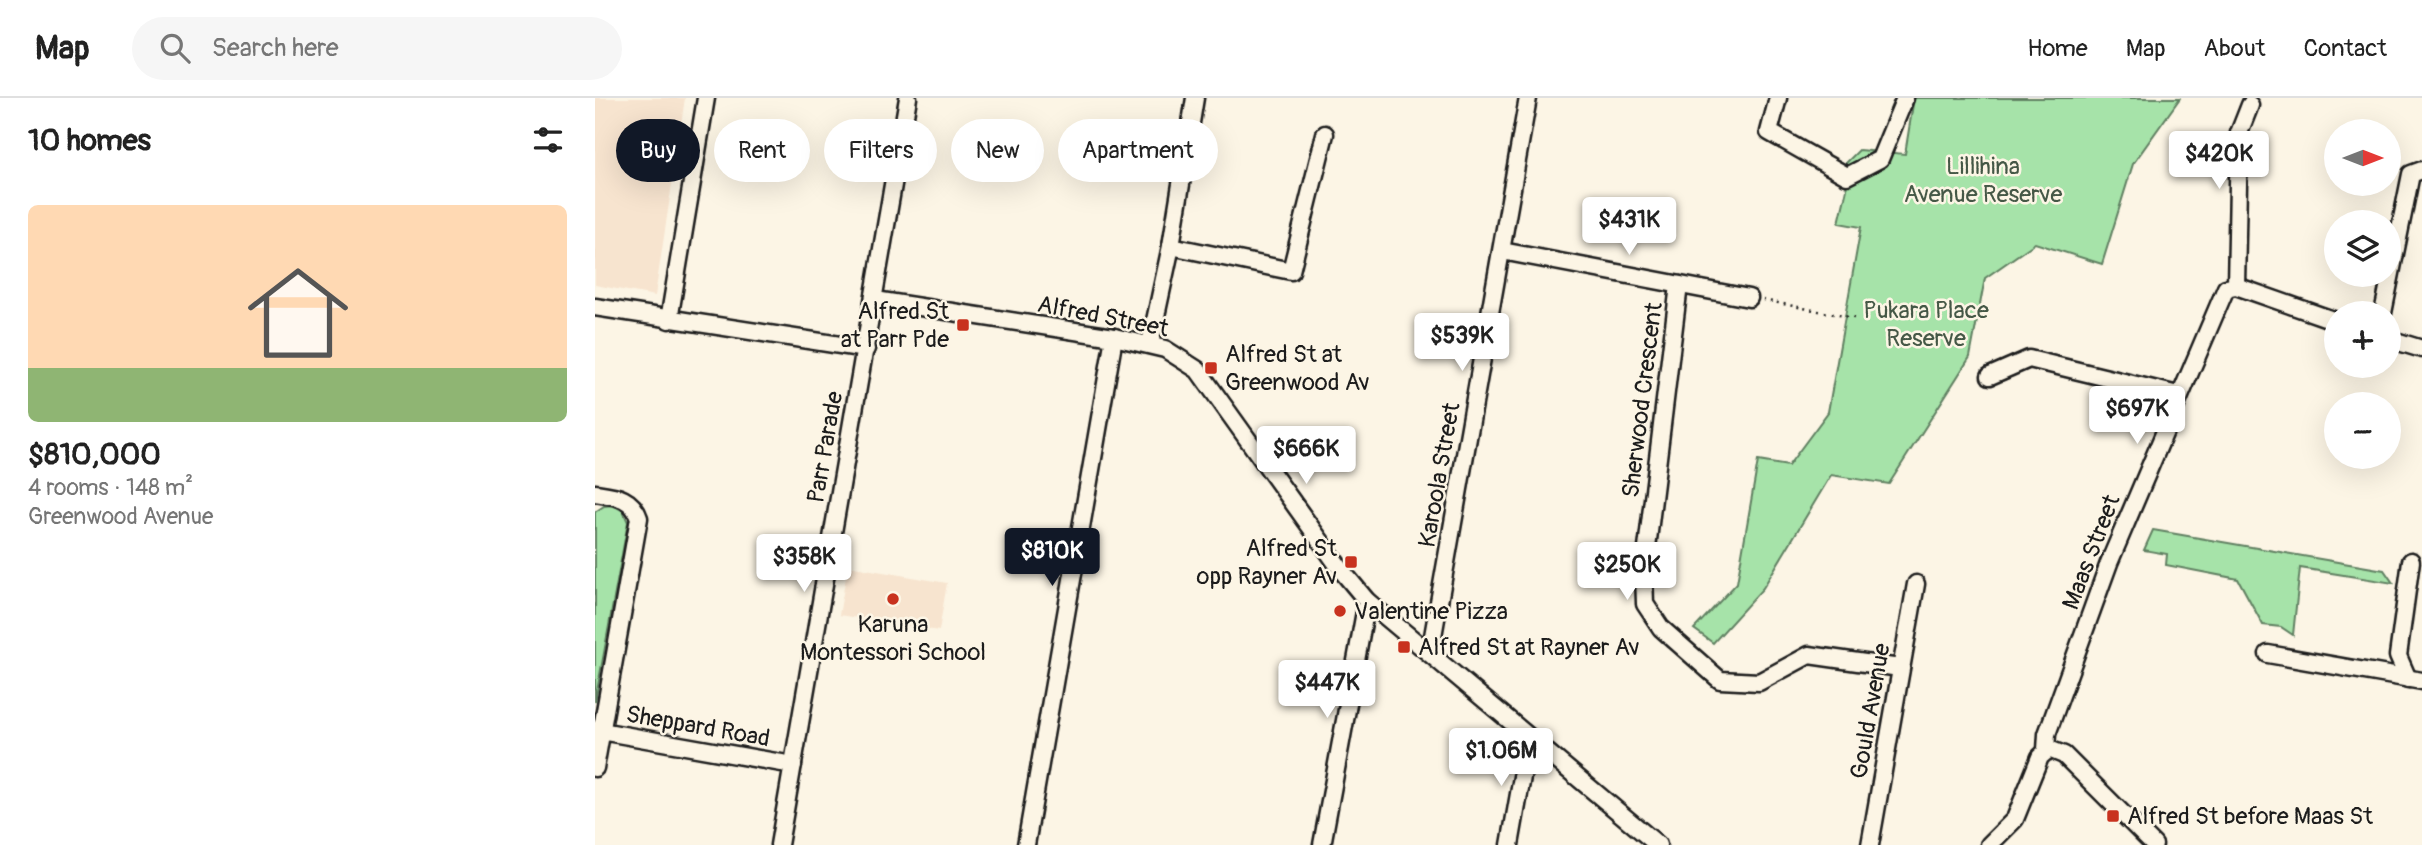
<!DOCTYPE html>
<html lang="en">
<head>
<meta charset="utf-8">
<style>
  :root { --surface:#fff; --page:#f6f6f6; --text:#222; --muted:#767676; --line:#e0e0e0; --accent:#111827 }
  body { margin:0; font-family:Pangolin,sans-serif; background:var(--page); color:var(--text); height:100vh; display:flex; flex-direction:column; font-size:26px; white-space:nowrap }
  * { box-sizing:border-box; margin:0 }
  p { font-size:23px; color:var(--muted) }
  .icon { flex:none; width:38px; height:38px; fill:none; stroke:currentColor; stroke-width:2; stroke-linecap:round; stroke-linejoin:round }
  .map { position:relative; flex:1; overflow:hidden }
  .sheet { display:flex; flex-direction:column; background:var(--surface); width:595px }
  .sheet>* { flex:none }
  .top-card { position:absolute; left:21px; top:21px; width:665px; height:63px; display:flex; gap:14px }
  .needle { width:46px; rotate:90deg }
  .tools { position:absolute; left:1729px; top:21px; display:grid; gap:14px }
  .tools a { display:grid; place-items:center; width:77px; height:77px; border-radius:50%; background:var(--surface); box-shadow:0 7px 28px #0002; font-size:35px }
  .price { position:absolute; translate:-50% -60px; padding:0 16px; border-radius:7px; background:#fff; color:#222; font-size:23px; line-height:46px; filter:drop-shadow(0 2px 4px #0008) }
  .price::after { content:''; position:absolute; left:50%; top:42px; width:21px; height:16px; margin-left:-10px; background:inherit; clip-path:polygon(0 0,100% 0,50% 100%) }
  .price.on { background:var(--accent); color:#fff }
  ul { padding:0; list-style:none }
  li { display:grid; align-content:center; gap:14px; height:371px; padding:0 28px }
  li+li { border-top:2px solid var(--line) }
  li span { display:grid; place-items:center; height:217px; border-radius:10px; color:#555 }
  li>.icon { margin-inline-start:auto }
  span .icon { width:126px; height:126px; fill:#fffc; stroke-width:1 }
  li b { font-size:30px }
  h2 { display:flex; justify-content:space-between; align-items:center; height:84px; padding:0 28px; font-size:30px }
  .pill { padding:0 24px; border-radius:32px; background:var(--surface); box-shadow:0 7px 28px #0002; font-size:24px; line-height:63px }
  .pill.on { background:var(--accent); color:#fff }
  header { display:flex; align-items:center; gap:42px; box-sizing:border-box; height:98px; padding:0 35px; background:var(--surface); border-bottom:2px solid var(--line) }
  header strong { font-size:33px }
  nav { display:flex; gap:38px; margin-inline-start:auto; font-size:24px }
  .search { width:490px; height:63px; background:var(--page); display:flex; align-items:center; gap:18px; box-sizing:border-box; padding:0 24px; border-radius:38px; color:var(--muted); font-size:26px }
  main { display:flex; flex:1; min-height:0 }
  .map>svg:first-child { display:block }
  .built { fill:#f7e4cf }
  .green { fill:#a6e3a9; stroke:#618062; stroke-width:2 }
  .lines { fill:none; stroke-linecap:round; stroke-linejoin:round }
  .minor-casing { stroke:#1c1c1c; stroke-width:21 }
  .path { stroke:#1c1c1c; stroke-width:2.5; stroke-dasharray:2 5; stroke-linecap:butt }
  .minor { stroke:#fcf5e5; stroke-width:16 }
  .poi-dot { fill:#c8321e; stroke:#fcf5e5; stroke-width:2.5 }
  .labels { text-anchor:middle; stroke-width:5; stroke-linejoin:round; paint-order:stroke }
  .park-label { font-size:24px; fill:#455846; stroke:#fcf5e5 }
  .poi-label { font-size:24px; fill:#1c1c1c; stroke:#fcf5e5; text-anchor:start }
  .street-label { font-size:24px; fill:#1c1c1c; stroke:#fcf5e5 }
</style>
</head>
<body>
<header>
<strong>Map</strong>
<div class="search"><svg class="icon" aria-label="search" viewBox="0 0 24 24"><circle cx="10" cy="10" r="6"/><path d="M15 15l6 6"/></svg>Search here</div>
<nav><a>Home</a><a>Map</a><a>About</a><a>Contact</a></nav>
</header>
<main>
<section class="sheet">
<h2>10 homes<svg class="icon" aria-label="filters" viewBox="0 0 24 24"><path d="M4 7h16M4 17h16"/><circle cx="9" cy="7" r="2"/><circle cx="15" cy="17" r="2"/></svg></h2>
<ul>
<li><span style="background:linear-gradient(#ffd9b3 75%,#8fb573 0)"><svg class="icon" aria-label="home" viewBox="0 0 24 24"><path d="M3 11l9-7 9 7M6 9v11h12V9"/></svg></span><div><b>$810,000</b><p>4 rooms · 148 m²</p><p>Greenwood Avenue</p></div></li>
</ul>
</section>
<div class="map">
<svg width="1827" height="747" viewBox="0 0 1827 747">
  <rect width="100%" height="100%" fill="#fcf5e5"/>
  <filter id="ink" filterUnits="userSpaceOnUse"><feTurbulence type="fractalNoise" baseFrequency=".0143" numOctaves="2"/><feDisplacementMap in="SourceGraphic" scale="14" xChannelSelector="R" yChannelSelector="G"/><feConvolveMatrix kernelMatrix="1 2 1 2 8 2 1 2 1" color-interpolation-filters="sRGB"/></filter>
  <g filter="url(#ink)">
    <!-- built -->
    <g class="built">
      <path d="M0,0H90L60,198L0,187Z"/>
      <path d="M253,468L352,485L344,533L244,517Z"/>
    </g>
    <!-- green -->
    <g class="green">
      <path d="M1319,0H1585L1538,66L1507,166L1440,145L1390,180L1375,259L1294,386L1236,377L1168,490L1118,545L1099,531L1142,485L1163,363L1193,368L1233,314L1266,129L1244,125L1252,91L1245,71L1264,52L1310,56Z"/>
      <path d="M18,407L28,413L33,424L0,604V414L9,408Z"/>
      <path d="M1558,432L1789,472L1798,485L1705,470L1698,537L1686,529L1668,527L1643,481L1571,467L1572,456L1549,452Z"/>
    </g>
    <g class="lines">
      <!-- minor casing -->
      <g class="minor-casing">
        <g id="minor">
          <path d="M1183,0L1174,34L1252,78L1285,61L1310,0"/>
          <path d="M576,148L696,173L730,36"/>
          <path d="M907,153L1154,200"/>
          <path d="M1084,187L1049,475L1050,506L1066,530L1125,582L1164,584L1214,557L1305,570"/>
          <path d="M1641,188L1644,35L1655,7"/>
          <path d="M280,202L519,239L570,251L603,272L747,473L772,503L1063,747"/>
          <path d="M0,209L271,251"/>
          <path d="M1788,215L1816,76L1827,72"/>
          <path d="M74,222L111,0"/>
          <path d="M1794,241L1827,251"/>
          <path d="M555,246L576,148L600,0"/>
          <path d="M1395,278L1434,261L1583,297"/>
          <path d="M0,395C21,398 37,399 44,420L0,670"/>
          <path d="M835,555L933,0"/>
          <path d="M1673,556L1827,583"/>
          <path d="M1813,581L1803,558L1816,463"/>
          <path d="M0,632L198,667"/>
          <path d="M1451,652L1452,636L1514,465L1631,190L1641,188L1741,223"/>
          <path d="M184,747L313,0"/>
          <path d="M431,747L519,239"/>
          <path d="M727,747L772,503"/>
          <path d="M915,747L934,639"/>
          <path d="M1275,747L1321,486"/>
          <path d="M1394,747L1420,721L1445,659L1454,651L1469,657L1559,747"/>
        </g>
      </g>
      <!-- path -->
      <path class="path" d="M1168,202L1259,220"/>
      <!-- minor -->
      <use href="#minor" class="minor"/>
    </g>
  </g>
  <!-- markers -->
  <g class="poi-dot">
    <rect x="361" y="220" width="14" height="14" rx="3.5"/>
    <rect x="609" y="263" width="14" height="14" rx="3.5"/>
    <rect x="749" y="457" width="14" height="14" rx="3.5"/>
    <circle cx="298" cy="501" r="7"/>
    <circle cx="745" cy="513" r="7"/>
    <rect x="802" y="542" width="14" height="14" rx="3.5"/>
    <rect x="1511" y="711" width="14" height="14" rx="3.5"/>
  </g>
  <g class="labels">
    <!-- park labels -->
    <g class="park-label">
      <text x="1388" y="76">Lillihina<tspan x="1388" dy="28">Avenue Reserve</tspan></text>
      <text x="1331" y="220">Pukara Place<tspan x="1331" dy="28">Reserve</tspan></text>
    </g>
    <!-- poi labels -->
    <g class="poi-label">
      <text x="354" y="221" text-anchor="end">Alfred St<tspan x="354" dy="28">at Parr Pde</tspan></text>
      <text x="630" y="264">Alfred St at<tspan x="630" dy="28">Greenwood Av</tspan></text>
      <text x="742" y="458" text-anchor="end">Alfred St<tspan x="742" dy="28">opp Rayner Av</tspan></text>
      <text x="759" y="521">Valentine Pizza</text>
      <text x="298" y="534" text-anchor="middle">Karuna<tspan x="298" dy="28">Montessori School</tspan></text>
      <text x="823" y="557">Alfred St at Rayner Av</text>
      <text x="1532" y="726">Alfred St before Maas St</text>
    </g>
    <!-- street labels -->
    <g class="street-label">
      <text transform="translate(508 218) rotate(11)" y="8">Alfred Street</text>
      <text transform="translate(1047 302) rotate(-83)" y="8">Sherwood Crescent</text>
      <text transform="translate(230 349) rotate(-80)" y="8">Parr Parade</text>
      <text transform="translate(844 377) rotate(-80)" y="8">Karoola Street</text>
      <text transform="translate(1496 454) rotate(-69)" y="8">Maas Street</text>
      <text transform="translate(1275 613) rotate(-80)" y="8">Gould Avenue</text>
      <text transform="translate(103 628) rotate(10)" y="8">Sheppard Road</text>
    </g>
  </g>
</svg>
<div class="tools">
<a><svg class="needle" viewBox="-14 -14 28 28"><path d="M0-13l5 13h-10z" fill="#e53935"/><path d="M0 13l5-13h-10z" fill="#767676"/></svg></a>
<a><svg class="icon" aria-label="layers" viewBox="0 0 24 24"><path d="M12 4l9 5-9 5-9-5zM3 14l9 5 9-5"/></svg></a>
<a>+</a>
<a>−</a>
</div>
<b class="price" style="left:1624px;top:93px">$420K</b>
<b class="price" style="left:1034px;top:159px">$431K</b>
<b class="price" style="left:867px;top:275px">$539K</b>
<b class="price" style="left:1542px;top:348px">$697K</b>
<b class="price" style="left:711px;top:388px">$666K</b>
<b class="price on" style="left:457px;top:490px">$810K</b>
<b class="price" style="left:209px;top:496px">$358K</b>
<b class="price" style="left:1032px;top:504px">$250K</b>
<b class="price" style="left:732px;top:622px">$447K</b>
<b class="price" style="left:906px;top:690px">$1.06M</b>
<div class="top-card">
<a class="pill on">Buy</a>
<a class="pill">Rent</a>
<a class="pill">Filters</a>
<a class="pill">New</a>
<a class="pill">Apartment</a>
</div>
</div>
</main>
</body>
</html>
